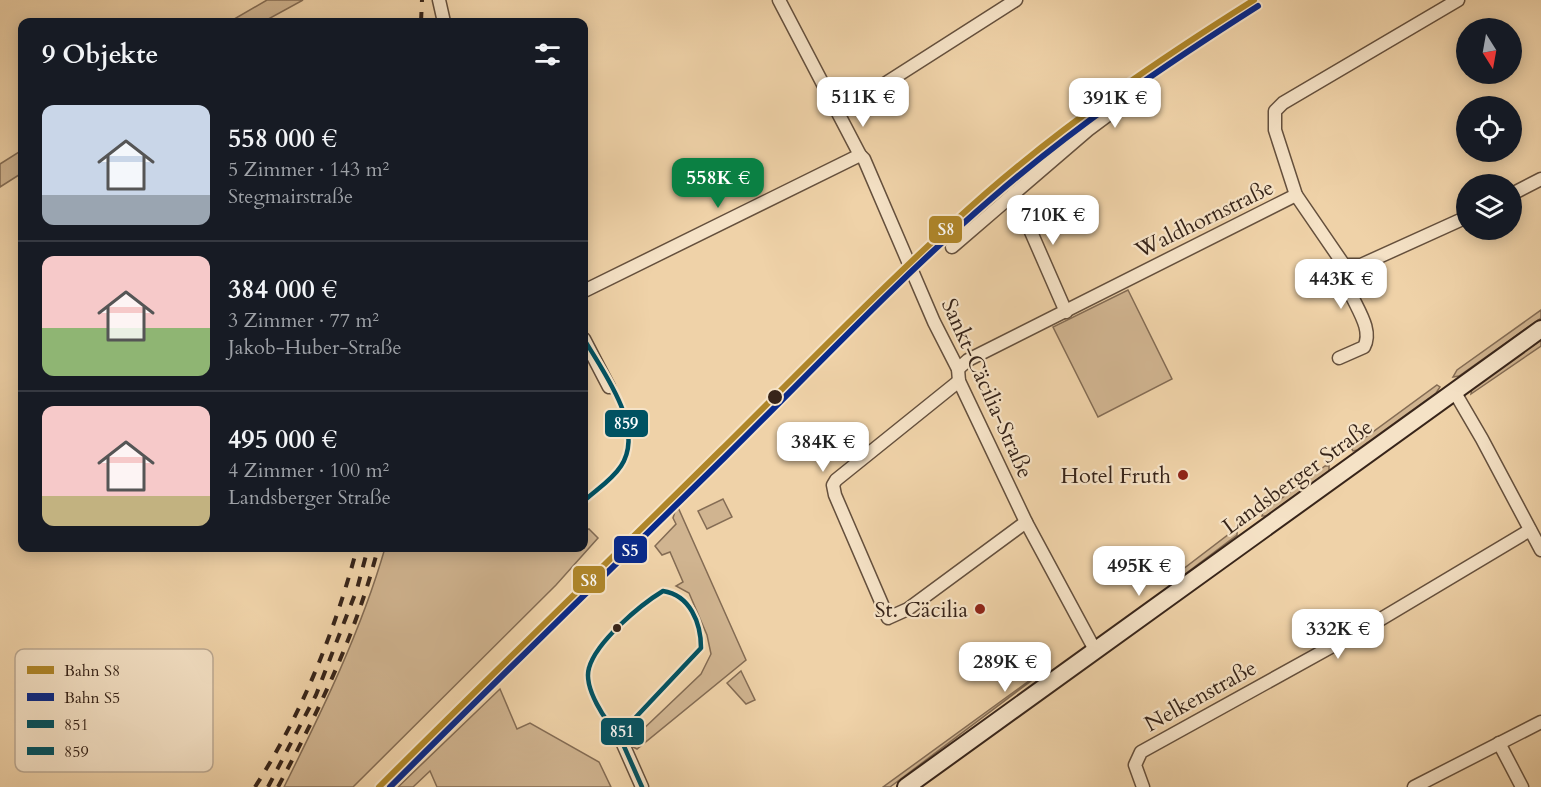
<!DOCTYPE html>
<html lang="de">
<head>
<meta charset="utf-8">
<style>
  :root { --surface:#171b24; --page:#242831; --text:#f1f3f6; --muted:#9ea1a6; --line:#363941; --accent:#0b8043 }
  body { margin:0; font-family:Cardo,serif; background:var(--page); color:var(--text); height:100vh; display:flex; flex-direction:column; font-size:22px; white-space:nowrap }
  * { box-sizing:border-box; margin:0 }
  p { font-size:20px; color:var(--muted) }
  .icon { flex:none; width:33px; height:33px; fill:none; stroke:currentColor; stroke-width:2; stroke-linecap:round; stroke-linejoin:round }
  .map { position:relative; flex:1; overflow:hidden }
  .sheet { position:absolute; left:18px; top:18px; width:570px; height:534px; display:flex; flex-direction:column; background:var(--surface); border-radius:12px; box-shadow:0 3px 15px #0003 }
  .sheet>* { flex:none }
  .needle { width:39px; rotate:169deg }
  .buttons { position:absolute; left:1456px; top:18px; display:grid; gap:12px }
  .buttons a { display:grid; place-items:center; width:66px; height:66px; border-radius:50%; background:var(--surface); box-shadow:0 3px 15px #0003; font-size:30px }
  .price { position:absolute; translate:-50% -51px; padding:0 14px; border-radius:12px; background:#fff; color:#222; font-size:20px; line-height:39px; filter:drop-shadow(0 2px 3px #0008) }
  .price::after { content:''; position:absolute; left:50%; top:36px; width:18px; height:14px; margin-left:-9px; background:inherit; clip-path:polygon(0 0,100% 0,50% 100%) }
  .price.active { background:var(--accent); color:#fff }
  ul { padding:0; list-style:none }
  li { display:flex; align-items:center; gap:18px; height:150px; padding:0 24px }
  li+li { border-top:2px solid var(--line) }
  li span { display:grid; place-items:center; flex:none; width:168px; height:120px; border-radius:12px; color:#555 }
  li>.icon { margin-inline-start:auto }
  span .icon { width:72px; height:72px; fill:#fffc; stroke-width:1 }
  li b { font-size:26px }
  h2 { display:flex; justify-content:space-between; align-items:center; height:72px; padding:0 24px; font-size:26px }
  .map>svg:first-child { display:block }
  .green { fill:#d0b490; stroke:#846c54; stroke-width:1.5 }
  .lines { fill:none; stroke-linecap:round; stroke-linejoin:round }
  .minor-casing { stroke:#65503d; stroke-width:15 }
  .secondary-casing { stroke:#372419; stroke-width:20 }
  .minor { stroke:#f5e2c6; stroke-width:12 }
  .secondary { stroke:#f5e2c6; stroke-width:16 }
  .rail { stroke:#372419; stroke-width:4; stroke-dasharray:10 10; stroke-linecap:butt }
  .bus-1-casing { stroke:#f5e2c6; stroke-width:9 }
  .bus-2-casing { stroke:#f5e2c6; stroke-width:9 }
  .bus-1 { stroke:#005262; stroke-width:4.5 }
  .bus-2 { stroke:#005262; stroke-width:4.5 }
  .rail-1-casing { stroke:#f5e2c6; stroke-width:10 }
  .rail-2-casing { stroke:#f5e2c6; stroke-width:10 }
  .rail-1 { stroke:#af8629; stroke-width:6 }
  .rail-2 { stroke:#08298a; stroke-width:6 }
  .stop-dot { fill:#372419; stroke:#f5e2c6; stroke-width:2 }
  .poi-dot { fill:#8f2418; stroke:#f5e2c6; stroke-width:2 }
  .labels { text-anchor:middle; stroke-width:4.5; stroke-linejoin:round; paint-order:stroke }
  .street-label { font-size:22px; fill:#372419; stroke:#f5e2c6 }
  .poi-label { font-size:22px; fill:#372419; stroke:#f5e2c6; text-anchor:end }
  .key { fill:#f5e2c6; stroke:#bca992; stroke-width:1.5 }
  .key-label { font-size:16px; fill:#372419 }
  .line-badge { stroke:#f5e2c6; stroke-width:2 }
  .badge-label { font-size:16px; text-anchor:middle; font-weight:bold; fill:#fff }
</style>
</head>
<body>
<div class="map">
<svg width="1541" height="787" viewBox="0 0 1541 787">
  <rect width="100%" height="100%" fill="#efd2a8"/>
  <filter id="stains"><feTurbulence type="fractalNoise" baseFrequency=".00333" numOctaves="4"/><feColorMatrix values="0 0 0 0 .2 0 0 0 0 .09 0 0 0 0 .02 0 0 0 .5 -.17"/></filter>
  <radialGradient id="worn" r=".72"><stop offset=".6" stop-color="#630" stop-opacity="0"/><stop offset="1" stop-color="#630" stop-opacity=".3"/></radialGradient>
  <!-- green -->
  <g class="green">
    <path d="M267,0H303L263,22H229Z"/>
    <path d="M22,150V173L0,187V164Z"/>
    <path d="M1128,290L1172,379L1098,417L1053,327Z"/>
    <path d="M1541,310V318L1459,376L1453,377L1457,370Z"/>
    <path d="M1541,340V346L1471,394L1472,388Z"/>
    <path d="M1437,385L1440,387L1436,393L1357,450L1353,451L1351,448Z"/>
    <path d="M1325,466H1329V471L1266,516H1262L1263,512Z"/>
    <path d="M723,499L732,517L707,529L698,511Z"/>
    <path d="M677,505L746,660L637,749L629,745L626,734L630,729L637,735L701,674L711,654L707,635L689,593L676,586L683,582L670,552L662,555L655,546L676,524L673,518Z"/>
    <path d="M589,529L598,538L556,585L353,787H284C323,709 361,631 385,548H584V531Z"/>
    <path d="M1237,530V535L1181,577H1177L1178,573L1233,531Z"/>
    <path d="M741,671L755,700L746,704L727,683Z"/>
    <path d="M1035,678L890,787H883L1033,678Z"/>
    <path d="M500,689L517,729L530,723L599,762L611,787H437L430,771L413,787H398Z"/>
  </g>
  <g class="lines">
    <!-- minor casing -->
    <g class="minor-casing">
      <g id="minor">
        <path d="M439,0L444,22"/>
        <path d="M779,0L860,155L864,159L934,322L958,369L959,381L1026,522L1095,650"/>
        <path d="M1458,0L1283,103L1275,111V130L1296,195L1344,265H1361L1467,217"/>
        <path d="M839,113L1016,0"/>
        <path d="M1014,193L1066,312"/>
        <path d="M1512,194L1541,179"/>
        <path d="M952,247L1088,130L1143,89"/>
        <path d="M584,291L860,155"/>
        <path d="M584,339L609,387"/>
        <path d="M1339,358L1364,347C1377,323 1340,292 1344,265"/>
        <path d="M958,369L968,360L1296,195"/>
        <path d="M959,381L836,480L833,485L835,495L888,618L908,609L1026,522"/>
        <path d="M1454,391L1482,439L1541,550"/>
        <path d="M619,735L642,787"/>
        <path d="M1499,743L1522,787"/>
        <path d="M1143,787L1135,765L1141,752L1376,622L1530,530"/>
        <path d="M1414,787L1541,722"/>
      </g>
    </g>
    <!-- secondary casing -->
    <g class="secondary-casing">
      <path id="secondary" d="M906,787L1541,329"/>
    </g>
    <!-- minor -->
    <use href="#minor" class="minor"/>
    <!-- secondary -->
    <use href="#secondary" class="secondary"/>
    <!-- rail -->
    <g class="rail">
      <path d="M421,22L422,0"/>
      <path d="M255,787C302,714 335,631 357,548"/>
      <path d="M268,787L316,695L357,589L368,548"/>
      <path d="M278,787C319,710 357,632 378,548"/>
    </g>
    <!-- bus-1 casing -->
    <g class="bus-1-casing">
      <g id="bus-1">
        <path d="M663,591C690,595 701,623 701,648L619,735C606,722 583,688 589,668C596,642 640,605 663,591Z"/>
        <path d="M619,735L642,787"/>
      </g>
    </g>
    <!-- bus-2 casing -->
    <g class="bus-2-casing">
      <path id="bus-2" d="M584,339C603,372 646,428 621,466C612,480 596,490 584,501"/>
    </g>
    <!-- bus-1 -->
    <use href="#bus-1" class="bus-1"/>
    <!-- bus-2 -->
    <use href="#bus-2" class="bus-2"/>
    <!-- rail-1 casing -->
    <g class="rail-1-casing">
      <path id="rail-1" d="M379,787C492,674 607,563 721,450C808,364 893,275 985,194C1069,121 1160,59 1254,0"/>
    </g>
    <!-- rail-2 casing -->
    <g class="rail-2-casing">
      <path id="rail-2" d="M390,787C501,676 613,567 725,457C813,370 897,280 991,199C1074,127 1165,65 1258,6"/>
    </g>
    <!-- rail-1 -->
    <use href="#rail-1" class="rail-1"/>
    <!-- rail-2 -->
    <use href="#rail-2" class="rail-2"/>
  </g>
  <!-- markers -->
  <g class="stop-dot">
    <circle cx="775" cy="397" r="8"/>
    <circle cx="617" cy="628" r="5"/>
  </g>
  <g class="poi-dot">
    <circle cx="1183" cy="475" r="6"/>
    <circle cx="980" cy="609" r="6"/>
  </g>
  <g class="labels">
    <!-- street labels -->
    <g class="street-label">
      <text transform="translate(1204 218) rotate(-26)" y="8">Waldhornstraße</text>
      <text transform="translate(988 388) rotate(66)" y="8">Sankt-Cäcilia-Straße</text>
      <text transform="translate(1297 476) rotate(-36)" y="8">Landsberger Straße</text>
      <text transform="translate(1200 695) rotate(-29)" y="8">Nelkenstraße</text>
    </g>
    <!-- poi labels -->
    <g class="poi-label">
      <text x="1171" y="483">Hotel Fruth</text>
      <text x="968" y="617">St. Cäcilia</text>
    </g>
  </g>
  <!-- legend -->
  <rect x="15" y="649" width="198" height="123" rx="9" class="key"/>
  <rect x="27" y="666" width="27" height="8" fill="#af8629"/>
  <rect x="27" y="693" width="27" height="8" fill="#08298a"/>
  <rect x="27" y="720" width="27" height="8" fill="#005262"/>
  <rect x="27" y="747" width="27" height="8" fill="#005262"/>
  <g class="key-label">
    <text x="64" y="676">Bahn S8</text>
    <text x="64" y="703">Bahn S5</text>
    <text x="64" y="730">851</text>
    <text x="64" y="757">859</text>
  </g>
  <g class="line-badge">
    <rect x="928" y="215" width="35" height="29" rx="6" fill="#af8629"/>
    <rect x="604" y="409" width="45" height="29" rx="6" fill="#005262"/>
    <rect x="613" y="535" width="35" height="29" rx="6" fill="#08298a"/>
    <rect x="572" y="565" width="34" height="29" rx="6" fill="#af8629"/>
    <rect x="600" y="717" width="45" height="29" rx="6" fill="#005262"/>
  </g>
  <g class="badge-label">
    <text x="946" y="235">S8</text>
    <text x="626" y="429">859</text>
    <text x="630" y="556">S5</text>
    <text x="589" y="586">S8</text>
    <text x="622" y="737">851</text>
  </g>
  <rect width="100%" height="100%" filter="url(#stains)"/>
  <rect width="100%" height="100%" fill="url(#worn)"/>
</svg>
<div class="buttons">
<a><svg class="needle" viewBox="-14 -14 28 28"><path d="M0-13l5 13h-10z" fill="#e53935"/><path d="M0 13l5-13h-10z" fill="#9ea1a6"/></svg></a>
<a><svg class="icon" aria-label="locate" viewBox="0 0 24 24"><circle cx="12" cy="12" r="6"/><path d="M12 2v4M12 18v4M2 12h4M18 12h4"/></svg></a>
<a><svg class="icon" aria-label="layers" viewBox="0 0 24 24"><path d="M12 4l9 5-9 5-9-5zM3 14l9 5 9-5"/></svg></a>
</div>
<b class="price" style="left:863px;top:128px">511K €</b>
<b class="price" style="left:1115px;top:129px">391K €</b>
<b class="price active" style="left:718px;top:209px">558K €</b>
<b class="price" style="left:1053px;top:246px">710K €</b>
<b class="price" style="left:1341px;top:310px">443K €</b>
<b class="price" style="left:823px;top:473px">384K €</b>
<b class="price" style="left:1139px;top:597px">495K €</b>
<b class="price" style="left:1338px;top:660px">332K €</b>
<b class="price" style="left:1005px;top:693px">289K €</b>
<section class="sheet">
<h2>9 Objekte<svg class="icon" aria-label="filters" viewBox="0 0 24 24"><path d="M4 7h16M4 17h16"/><circle cx="9" cy="7" r="2"/><circle cx="15" cy="17" r="2"/></svg></h2>
<ul>
<li><span style="background:linear-gradient(#c9d6e8 75%,#9aa5b1 0)"><svg class="icon" aria-label="home" viewBox="0 0 24 24"><path d="M3 11l9-7 9 7M6 9v11h12V9"/></svg></span><div><b>558 000 €</b><p>5 Zimmer · 143 m²</p><p>Stegmairstraße</p></div></li>
<li><span style="background:linear-gradient(#f6c9c9 60%,#8fb573 0)"><svg class="icon" aria-label="home" viewBox="0 0 24 24"><path d="M3 11l9-7 9 7M6 9v11h12V9"/></svg></span><div><b>384 000 €</b><p>3 Zimmer · 77 m²</p><p>Jakob-Huber-Straße</p></div></li>
<li><span style="background:linear-gradient(#f6c9c9 75%,#c2b280 0)"><svg class="icon" aria-label="home" viewBox="0 0 24 24"><path d="M3 11l9-7 9 7M6 9v11h12V9"/></svg></span><div><b>495 000 €</b><p>4 Zimmer · 100 m²</p><p>Landsberger Straße</p></div></li>
</ul>
</section>
</div>
</body>
</html>
